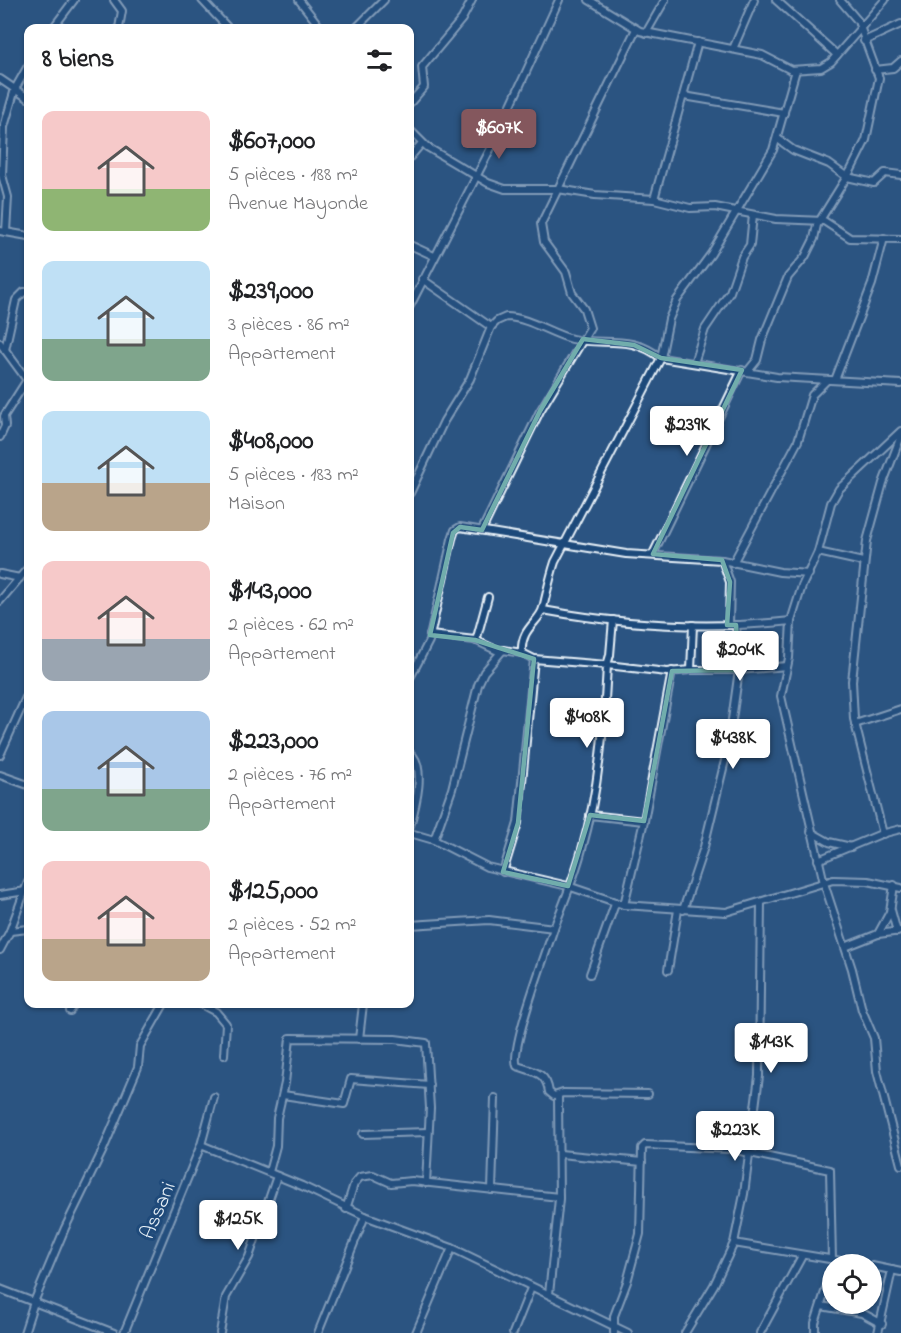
<!DOCTYPE html>
<html lang="fr">
<head>
<meta charset="utf-8">
<style>
  :root { --surface:#fff; --page:#f6f6f6; --text:#202124; --muted:#757577; --accent:#84575d }
  body { margin:0; font-family:"Indie Flower",sans-serif; background:var(--page); color:var(--text); height:100vh; display:flex; flex-direction:column; font-size:22px; white-space:nowrap }
  * { box-sizing:border-box; margin:0 }
  p { font-size:20px; color:var(--muted) }
  .icon { flex:none; width:33px; height:33px; fill:none; stroke:currentColor; stroke-width:2; stroke-linecap:round; stroke-linejoin:round }
  .map { position:relative; flex:1; overflow:hidden }
  .sheet { position:absolute; left:24px; top:24px; width:390px; height:984px; display:flex; flex-direction:column; background:var(--surface); border-radius:12px; box-shadow:0 2px 4px #0004 }
  .sheet>* { flex:none }
  .controls { position:absolute; left:822px; top:1254px; display:grid; gap:12px }
  .controls a { display:grid; place-items:center; width:60px; height:60px; border-radius:50%; background:var(--surface); box-shadow:0 2px 4px #0004; font-size:30px }
  .price { position:absolute; translate:-50% -51px; padding:0 14px; border-radius:6px; background:#fff; color:#222; font-size:20px; line-height:39px; filter:drop-shadow(0 2px 3px #0008) }
  .price::after { content:''; position:absolute; left:50%; top:36px; width:18px; height:14px; margin-left:-9px; background:inherit; clip-path:polygon(0 0,100% 0,50% 100%) }
  .price.current { background:var(--accent); color:#fff }
  ul { padding:0; list-style:none }
  li { display:flex; align-items:center; gap:18px; height:150px; padding:0 18px }
  li span { display:grid; place-items:center; flex:none; width:168px; height:120px; border-radius:12px; color:#555 }
  li>.icon { margin-inline-start:auto }
  span .icon { width:72px; height:72px; fill:#fffc; stroke-width:1 }
  li b { font-size:26px }
  h2 { display:flex; justify-content:space-between; align-items:center; height:72px; padding:0 18px; font-size:26px }
  .map>svg:first-child { display:block }
  .lines { fill:none; stroke-linecap:round; stroke-linejoin:round }
  .minor-casing { stroke:#e8f1f8; stroke-width:10 }
  .minor { stroke:#1f4a7a; stroke-width:6 }
  .marked { fill:none; stroke:#71adac; stroke-width:4.5; stroke-linejoin:round }
  .labels { text-anchor:middle; stroke-width:6; stroke-linejoin:round; paint-order:stroke }
  .street-label { font-size:21px; fill:#e8f1f8; stroke:#1f4a7a }
</style>
</head>
<body>
<div class="map">
<svg width="901" height="1333" viewBox="0 0 901 1333">
  <rect width="100%" height="100%" fill="#2b5482"/>
  <filter id="ink" filterUnits="userSpaceOnUse"><feTurbulence type="fractalNoise" baseFrequency=".0167" numOctaves="2"/><feDisplacementMap in="SourceGraphic" scale="12" xChannelSelector="R" yChannelSelector="G"/><feConvolveMatrix kernelMatrix="1 2 1 2 8 2 1 2 1" color-interpolation-filters="sRGB"/></filter>
  <g filter="url(#ink)">
    <g class="lines">
      <!-- minor casing -->
      <g class="minor-casing">
        <g id="minor">
          <path d="M114,0L122,11L119,28"/>
          <path d="M202,0L228,28"/>
          <path d="M299,0L321,28"/>
          <path d="M589,0L640,31L762,55L791,70L821,68L831,62L885,0"/>
          <path d="M776,0L837,55"/>
          <path d="M53,28L74,0"/>
          <path d="M356,28L384,0"/>
          <path d="M646,33L665,0"/>
          <path d="M864,41L901,24"/>
          <path d="M733,49L754,0"/>
          <path d="M875,70L893,68L901,61"/>
          <path d="M0,79L28,98"/>
          <path d="M684,96L784,113"/>
          <path d="M410,103L424,87L422,67L462,19L472,0"/>
          <path d="M410,130L427,147L488,183L505,189H558L595,195L654,199L690,208L715,207L776,219L824,221L850,238L901,239"/>
          <path d="M778,139L793,150L829,164L847,177L874,183L885,173L901,175"/>
          <path d="M410,157L422,143"/>
          <path d="M654,199L698,42"/>
          <path d="M0,231L28,236"/>
          <path d="M6,232L8,197L2,175L4,127L15,89L28,66"/>
          <path d="M410,245L434,256"/>
          <path d="M422,279L491,327"/>
          <path d="M410,306L494,142L559,0"/>
          <path d="M0,343L27,380L4,416L5,426L0,437"/>
          <path d="M5,350L16,300L24,292H28"/>
          <path d="M694,363L705,329L730,292L742,257L750,245L753,215"/>
          <path d="M748,371L757,360L762,340L788,277L805,257L814,239L817,225L851,170L866,140L879,78L858,21L840,0"/>
          <path d="M835,380L872,284L884,238"/>
          <path d="M901,431L839,489L831,503L818,552L802,586L791,621L789,658L781,696L824,883L852,969L862,1010L874,1038L877,1071L901,1165"/>
          <path d="M410,493L444,421L470,379L491,327L497,321L506,317C528,317 551,334 572,339C604,346 632,334 661,358L777,377L901,384"/>
          <path d="M482,530L540,411L590,328L584,309L572,293L566,272L544,242L541,224L636,29"/>
          <path d="M818,552L863,562"/>
          <path d="M653,554L742,370"/>
          <path d="M722,560L730,582L729,625"/>
          <path d="M733,563L798,441L812,395L827,380"/>
          <path d="M0,574L20,578"/>
          <path d="M0,601L28,568"/>
          <path d="M543,610C624,625 710,630 791,621"/>
          <path d="M613,620L610,655L607,665L667,672L691,670L693,625"/>
          <path d="M430,635L475,640L500,652"/>
          <path d="M476,641L488,597"/>
          <path d="M691,670H739L787,666"/>
          <path d="M410,678L429,641L452,539L455,530L460,527L626,554L722,560L780,572L809,574"/>
          <path d="M855,724L901,709"/>
          <path d="M410,753C427,766 415,808 410,826"/>
          <path d="M0,755L28,693"/>
          <path d="M0,775L28,785"/>
          <path d="M590,815L644,821L624,905"/>
          <path d="M644,821L672,671"/>
          <path d="M811,832L829,842L851,847"/>
          <path d="M410,833L434,840L487,867L568,886L624,905L726,912L833,880L868,881L901,888"/>
          <path d="M883,834L854,719L852,681L867,541L883,483L901,436"/>
          <path d="M434,840L452,789L478,685L484,672L503,650L522,653"/>
          <path d="M818,860L881,834L901,829"/>
          <path d="M503,872L518,823L534,659"/>
          <path d="M0,895L26,891"/>
          <path d="M683,910L704,847L728,748L739,670L736,625"/>
          <path d="M891,910L897,932"/>
          <path d="M410,925L489,920L554,928C564,902 575,876 582,849C599,791 604,725 607,665L534,659L522,653C520,628 540,622 543,608C547,592 550,577 555,562L661,358L669,319L677,300L711,254L773,150L796,70"/>
          <path d="M554,928C547,951 509,1050 517,1066C535,1072 546,1072 549,1092L554,1096L563,1093L648,1094"/>
          <path d="M10,931L28,929"/>
          <path d="M878,934L901,931"/>
          <path d="M845,947L878,934L890,912L894,885"/>
          <path d="M0,950L10,931L28,882"/>
          <path d="M668,970L678,910"/>
          <path d="M590,974L615,904"/>
          <path d="M201,1004L216,1012L226,1024L224,1055"/>
          <path d="M70,1011L74,1004"/>
          <path d="M359,1039L363,1004"/>
          <path d="M283,1095L344,1104L351,1079L429,1085"/>
          <path d="M363,1134L428,1132"/>
          <path d="M201,1145L302,1186L365,1216L452,1248L628,1333"/>
          <path d="M560,1154L642,1162"/>
          <path d="M269,1172L276,1146L277,1118L285,1083L290,1038L395,1039L426,1043L430,1108L426,1183"/>
          <path d="M492,1190L495,1098"/>
          <path d="M346,1209L354,1184L360,1177L373,1175L391,1183L412,1181L559,1197"/>
          <path d="M734,1243L859,1264"/>
          <path d="M872,1266L901,1272"/>
          <path d="M0,1289L114,1333"/>
          <path d="M549,1294L559,1199L558,1097"/>
          <path d="M821,1306L862,1313L882,1324"/>
          <path d="M24,1333L34,1302L65,1228L102,1152L138,1067L140,1046L164,1004"/>
          <path d="M124,1333L201,1145L214,1097"/>
          <path d="M220,1333L226,1297L249,1257L277,1176"/>
          <path d="M318,1333L365,1216"/>
          <path d="M416,1333L452,1248"/>
          <path d="M513,1333L531,1288"/>
          <path d="M614,1333V1316L627,1282L640,1234L642,1148L645,1145L731,1149L830,1170L832,1260"/>
          <path d="M685,1333L714,1285L734,1243L744,1194L759,1076L761,902"/>
          <path d="M760,1333L802,1256"/>
          <path d="M815,1333V1323L832,1270"/>
          <path d="M878,1333L892,1270"/>
        </g>
      </g>
      <!-- minor -->
      <use href="#minor" class="minor"/>
    </g>
  </g>
  <!-- marked area -->
  <path d="M0 0H901V1333H0ZM583,339L634,345L661,358L742,370L653,554L722,560L730,582L727,625H736L739,670L672,671L644,821L590,815L568,886L503,872L518,823L534,659L475,640L430,635L453,533L460,527L482,530L540,411Z" fill="#2b5482" fill-opacity=".55" fill-rule="evenodd"/>
  <path class="marked" d="M583,339L634,345L661,358L742,370L653,554L722,560L730,582L727,625H736L739,670L672,671L644,821L590,815L568,886L503,872L518,823L534,659L475,640L430,635L453,533L460,527L482,530L540,411Z"/>
  <g class="labels">
    <!-- street labels -->
    <g class="street-label">
      <text transform="translate(157 1210) rotate(-67)" y="7">Assani</text>
    </g>
  </g>
</svg>
<div class="controls">
<a><svg class="icon" aria-label="locate" viewBox="0 0 24 24"><circle cx="12" cy="12" r="6"/><path d="M12 2v4M12 18v4M2 12h4M18 12h4"/></svg></a>
</div>
<b class="price current" style="left:499px;top:160px">$607K</b>
<b class="price" style="left:687px;top:457px">$239K</b>
<b class="price" style="left:740px;top:682px">$204K</b>
<b class="price" style="left:587px;top:749px">$408K</b>
<b class="price" style="left:733px;top:770px">$438K</b>
<b class="price" style="left:771px;top:1074px">$143K</b>
<b class="price" style="left:735px;top:1162px">$223K</b>
<b class="price" style="left:238px;top:1251px">$125K</b>
<section class="sheet">
<h2>8 biens<svg class="icon" aria-label="filters" viewBox="0 0 24 24"><path d="M4 7h16M4 17h16"/><circle cx="9" cy="7" r="2"/><circle cx="15" cy="17" r="2"/></svg></h2>
<ul>
<li><span style="background:linear-gradient(#f6c9c9 65%,#8fb573 0)"><svg class="icon" aria-label="home" viewBox="0 0 24 24"><path d="M3 11l9-7 9 7M6 9v11h12V9"/></svg></span><div><b>$607,000</b><p>5 pièces · 188 m²</p><p>Avenue Mayonde</p></div></li>
<li><span style="background:linear-gradient(#bfe0f5 65%,#7fa58c 0)"><svg class="icon" aria-label="home" viewBox="0 0 24 24"><path d="M3 11l9-7 9 7M6 9v11h12V9"/></svg></span><div><b>$239,000</b><p>3 pièces · 86 m²</p><p>Appartement</p></div></li>
<li><span style="background:linear-gradient(#bfe0f5 60%,#b9a48a 0)"><svg class="icon" aria-label="home" viewBox="0 0 24 24"><path d="M3 11l9-7 9 7M6 9v11h12V9"/></svg></span><div><b>$408,000</b><p>5 pièces · 183 m²</p><p>Maison</p></div></li>
<li><span style="background:linear-gradient(#f6c9c9 65%,#9aa5b1 0)"><svg class="icon" aria-label="home" viewBox="0 0 24 24"><path d="M3 11l9-7 9 7M6 9v11h12V9"/></svg></span><div><b>$143,000</b><p>2 pièces · 62 m²</p><p>Appartement</p></div></li>
<li><span style="background:linear-gradient(#a9c7e8 65%,#7fa58c 0)"><svg class="icon" aria-label="home" viewBox="0 0 24 24"><path d="M3 11l9-7 9 7M6 9v11h12V9"/></svg></span><div><b>$223,000</b><p>2 pièces · 76 m²</p><p>Appartement</p></div></li>
<li><span style="background:linear-gradient(#f6c9c9 65%,#b9a48a 0)"><svg class="icon" aria-label="home" viewBox="0 0 24 24"><path d="M3 11l9-7 9 7M6 9v11h12V9"/></svg></span><div><b>$125,000</b><p>2 pièces · 52 m²</p><p>Appartement</p></div></li>
</ul>
</section>
</div>
</body>
</html>
